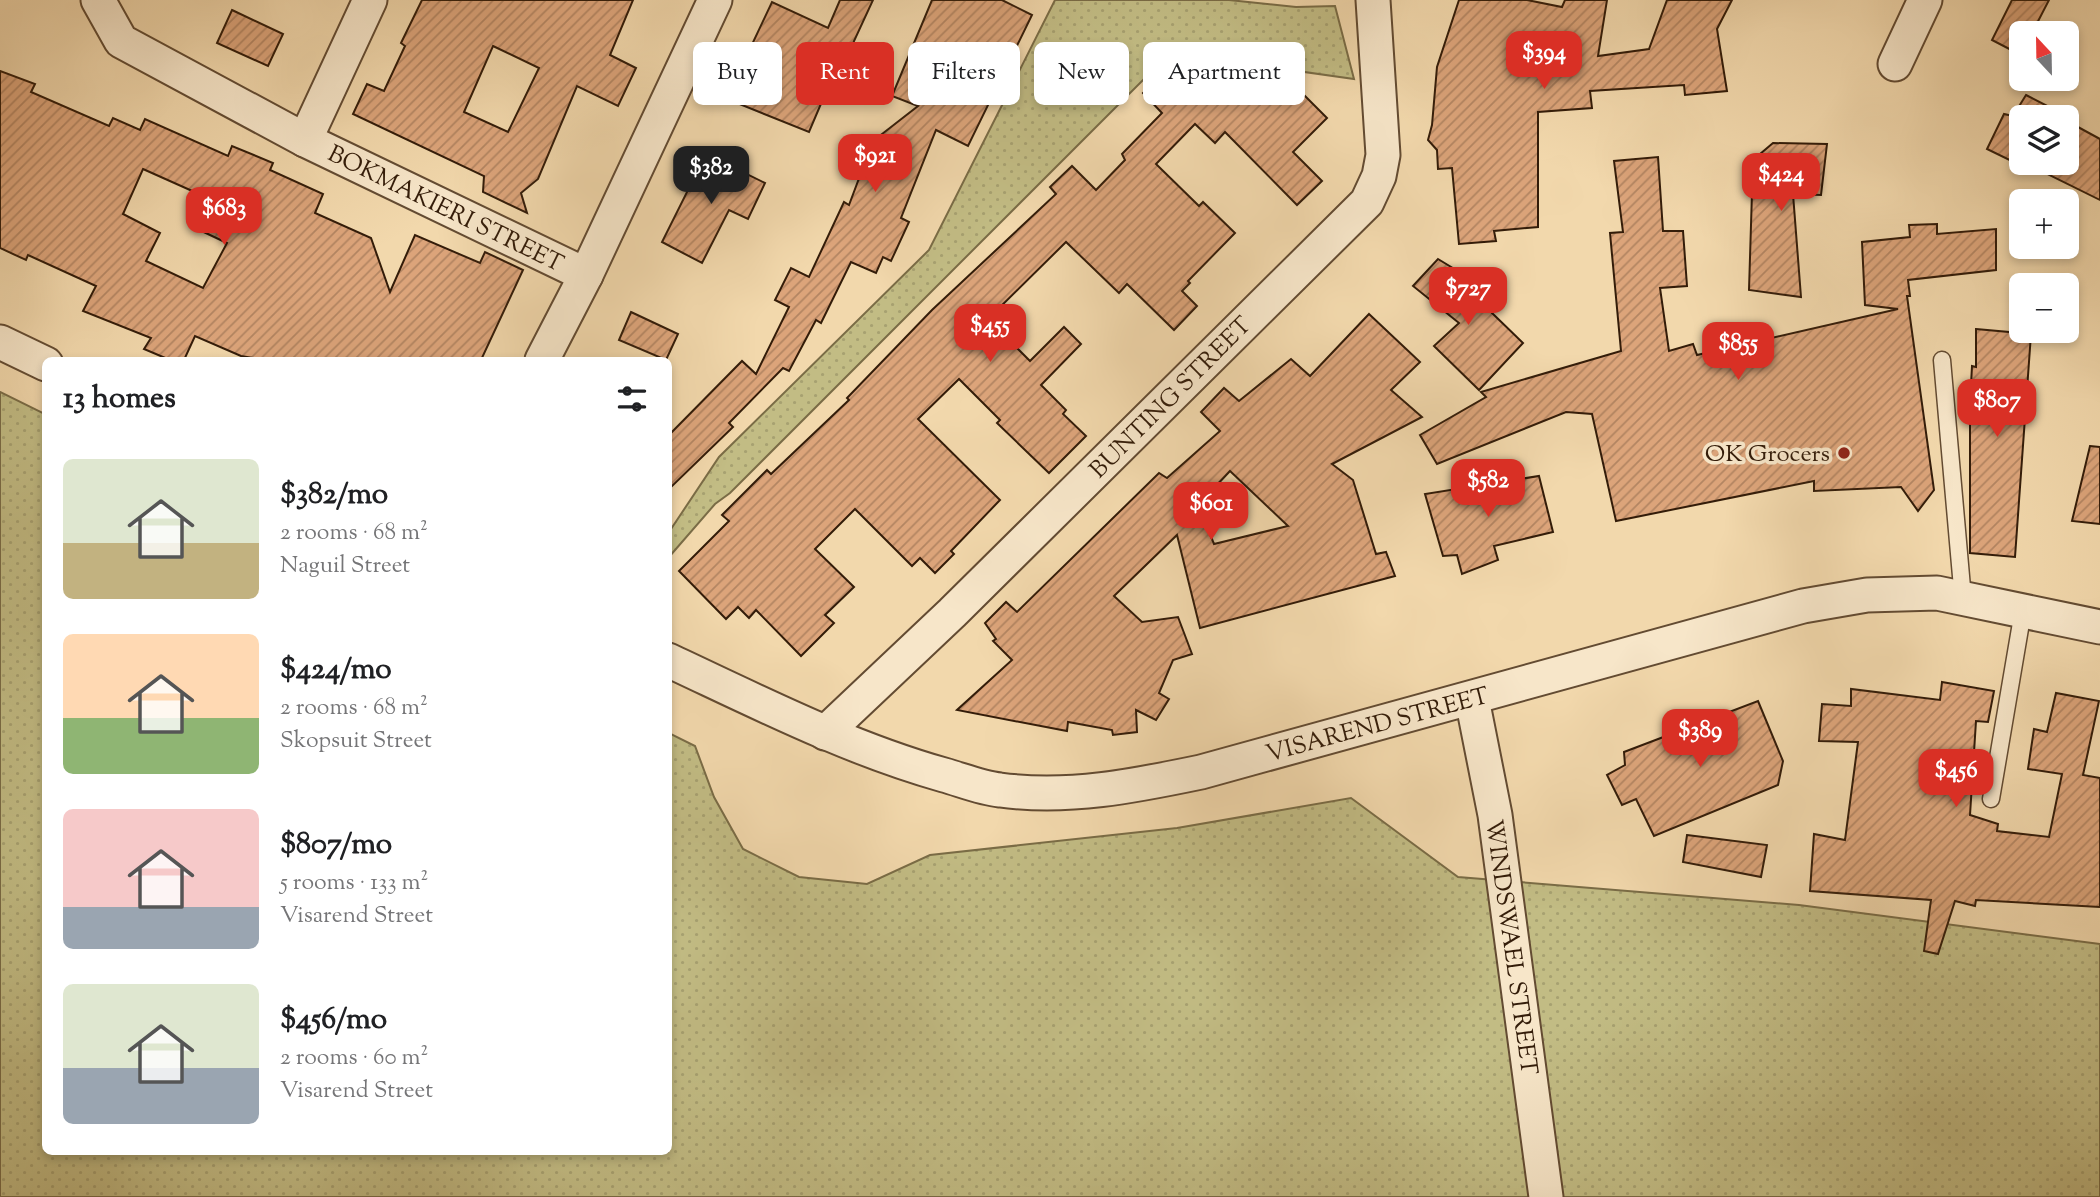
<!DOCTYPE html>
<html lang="en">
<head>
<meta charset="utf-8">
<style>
  :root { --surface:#fff; --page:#f6f6f6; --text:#202124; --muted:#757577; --accent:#d93025 }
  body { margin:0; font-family:"Sorts Mill Goudy",serif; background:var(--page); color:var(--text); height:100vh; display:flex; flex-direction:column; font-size:26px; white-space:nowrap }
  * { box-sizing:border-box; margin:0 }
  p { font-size:23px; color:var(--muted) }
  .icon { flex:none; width:38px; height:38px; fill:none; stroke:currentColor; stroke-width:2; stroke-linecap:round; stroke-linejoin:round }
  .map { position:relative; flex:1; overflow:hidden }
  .drawer { position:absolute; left:42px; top:357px; width:630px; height:798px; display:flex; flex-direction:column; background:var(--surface); border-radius:10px; box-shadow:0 4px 10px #0003 }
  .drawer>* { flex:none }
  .top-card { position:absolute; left:693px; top:42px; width:665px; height:63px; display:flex; gap:14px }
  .needle { width:46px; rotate:338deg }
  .fabs { position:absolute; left:2009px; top:21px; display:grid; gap:14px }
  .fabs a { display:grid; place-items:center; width:70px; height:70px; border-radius:10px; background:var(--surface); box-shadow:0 4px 10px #0003; font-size:35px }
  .price { position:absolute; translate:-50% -60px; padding:0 16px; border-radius:14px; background:var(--accent); color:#fff; font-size:23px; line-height:46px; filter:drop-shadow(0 2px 4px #0008) }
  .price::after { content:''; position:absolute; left:50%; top:42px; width:21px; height:16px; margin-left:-10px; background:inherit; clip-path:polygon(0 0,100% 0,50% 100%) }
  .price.active { background:#222; color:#fff }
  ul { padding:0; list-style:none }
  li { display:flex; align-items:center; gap:21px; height:175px; padding:0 21px }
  li span { display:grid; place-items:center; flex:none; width:196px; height:140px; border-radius:10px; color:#555 }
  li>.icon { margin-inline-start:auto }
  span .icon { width:84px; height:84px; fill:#fffc; stroke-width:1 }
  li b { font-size:30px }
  h2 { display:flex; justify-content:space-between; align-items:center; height:84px; padding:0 21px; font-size:30px }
  .pill { padding:0 24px; border-radius:10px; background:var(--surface); box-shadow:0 4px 10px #0003; font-size:24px; line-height:63px }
  .pill.active { background:var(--accent); color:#fff }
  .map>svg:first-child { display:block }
  .grass { fill:url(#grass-dots); stroke:#7a6c46; stroke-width:2 }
  .building { fill:url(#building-hatch); stroke:#331c09; stroke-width:2; fill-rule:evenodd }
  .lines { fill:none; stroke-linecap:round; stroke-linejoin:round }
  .service-casing { stroke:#634b32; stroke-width:19 }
  .minor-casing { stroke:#634b32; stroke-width:37 }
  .service { stroke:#f7e6c9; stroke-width:16 }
  .minor { stroke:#f7e6c9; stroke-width:33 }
  .poi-dot { fill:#8f2418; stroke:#f7e6c9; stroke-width:2.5 }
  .labels { text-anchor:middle; stroke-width:7; stroke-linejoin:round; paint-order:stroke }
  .street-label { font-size:24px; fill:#331c09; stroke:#f7e6c9 }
  .poi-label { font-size:24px; fill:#331c09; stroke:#f7e6c9; text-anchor:end }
</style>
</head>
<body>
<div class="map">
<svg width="2100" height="1197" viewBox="0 0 2100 1197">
  <defs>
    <pattern id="grass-dots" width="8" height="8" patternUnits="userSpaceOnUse" patternTransform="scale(1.75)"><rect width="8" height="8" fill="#c2bc84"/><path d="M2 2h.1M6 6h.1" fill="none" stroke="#a7a171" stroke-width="1.8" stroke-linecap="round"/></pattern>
    <pattern id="building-hatch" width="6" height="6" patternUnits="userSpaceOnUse" patternTransform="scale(1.75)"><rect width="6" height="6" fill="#dca47a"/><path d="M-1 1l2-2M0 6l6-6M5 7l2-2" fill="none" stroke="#b38562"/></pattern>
  </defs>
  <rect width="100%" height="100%" fill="#f2d8ac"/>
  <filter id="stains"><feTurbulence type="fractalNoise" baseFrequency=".00286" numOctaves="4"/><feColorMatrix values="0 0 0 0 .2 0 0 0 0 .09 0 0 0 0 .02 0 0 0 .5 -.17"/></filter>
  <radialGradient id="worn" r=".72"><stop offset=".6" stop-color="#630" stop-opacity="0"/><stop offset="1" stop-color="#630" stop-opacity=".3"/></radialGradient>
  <!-- grass -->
  <g class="grass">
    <path d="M1055,0H1229L1296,7L1335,6L1354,79L1170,53L730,493L715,504L669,557V532L719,457L929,250Z"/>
    <path d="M0,392L45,414L46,1152H668L669,733L695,746L714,797L743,849L799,877L867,884L930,855L1177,828L1351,798L1458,877L1799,905L2100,944V1197H0Z"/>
  </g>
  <!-- building -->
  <g class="building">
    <path d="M422,0H633L610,55L636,68L618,106L577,86L538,179L521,193L527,213L483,192L484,176L353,114L367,84L384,91L405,46L401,43ZM493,46L539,68L508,132L464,112Z"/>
    <path d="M840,0H873L849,52L836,46L812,95L823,99L809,132L722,97L741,49L748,53L772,2L828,28Z"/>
    <path d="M932,0H1002L1032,15L968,146L936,130L901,218L909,222L891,261L883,257L876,273L851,262L821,323L816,320L789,371L783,368L729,423L733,427L668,490V436L742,361L756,374L789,307L775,300L791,268L809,277L844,202L849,205L873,141L918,106L892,96Z"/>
    <path d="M1459,0H1527L1562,7L1565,0H1607L1598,56L1649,49L1667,0H1732L1717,29L1727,91L1685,95L1684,85L1590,91L1592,108L1538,112V227L1494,231L1496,241L1459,244L1452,168L1438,169L1437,150L1428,140L1432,125L1437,67Z"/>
    <path d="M2012,0H2049L2032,33H2021V55L1992,40Z"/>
    <path d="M232,10L283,34L268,66L217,43Z"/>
    <path d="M1173,64L1208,70L1235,97L1258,74L1288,79L1327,118L1293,152L1322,181L1297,205L1225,132L1215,143L1195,124L1156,164L1199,206L1203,202L1235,233L1188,281L1190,283L1182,291L1197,306L1174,330L1127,284L1119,293L1066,242L988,319L1030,361L1064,327L1081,344L1041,385L1066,410L1063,414L1086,436L1049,473L997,423L1000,420L959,379L918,419L1000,500L951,551L954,554L935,573L920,558L912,566L855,509L815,549L854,587L825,615L834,623L801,656L756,610L749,618L738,607L726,619L679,571L729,521L722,515L767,470L771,474L849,400L847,398L932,310L1056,194L1050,187L1072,166L1096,190L1125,160L1122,154L1162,113L1143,93Z"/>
    <path d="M0,71L35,84L31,92L109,126L113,118L140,130L145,119L228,156L232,146L273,163L270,170L323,194L315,213L371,238L390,292L415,235L480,263L485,252L523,270L481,360H266L241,356L195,336L184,360H170L144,349L151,338L83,311L96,286L28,255L26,260L0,248ZM143,169L208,198L193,227L227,243L203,288L146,261L160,233L123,214Z"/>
    <path d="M2026,95L2061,113L2059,117H2021V163H2067V121L2100,139V200L2029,165L2026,168L1987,149L2004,114L2013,116Z"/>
    <path d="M1773,143L1827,144L1821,195L1793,194L1801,297L1749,290L1753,160Z"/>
    <path d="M706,154L765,183L748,219L729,210L702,263L662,242Z"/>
    <path d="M1658,157L1663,231H1683L1687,286L1660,288L1669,351L1693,344L1697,355L1898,309L1865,305L1862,242L1910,237L1909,225L1937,224V234L1996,229V270L1908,280L1910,296H1907L1934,490L1918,511L1901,487L1814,491V481L1616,521L1592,414L1566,412L1437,464L1420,435L1486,397L1481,392L1621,351L1610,233L1623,232L1614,161Z"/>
    <path d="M1438,259L1461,273L1457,279L1523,343L1479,390L1434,346L1459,323L1413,286Z"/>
    <path d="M631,312L678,334L666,360L619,340Z"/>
    <path d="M1369,314L1420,362L1391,390L1422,417L1332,464L1353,480L1376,554L1386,552L1395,576L1200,628L1177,535L1114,596L1142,622L1178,617L1192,654L1173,660L1159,693L1169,699L1156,720L1136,710L1137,732L1113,735L1112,730L1068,722L1067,731L957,710L1012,660L993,641L996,639L985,623L1006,602L1017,612L1159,473L1167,478L1220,431L1201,412L1224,388L1239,401L1291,359L1310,376ZM1230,471L1288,526L1214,544L1198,505Z"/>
    <path d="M1976,329L2031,334L2015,557L1970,553V404L1972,366L1976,367Z"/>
    <path d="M2090,446L2100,447V524L2072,521Z"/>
    <path d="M1539,476L1553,532L1494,546L1498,560L1462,574L1457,555L1443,556L1425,494Z"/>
    <path d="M1942,682L1994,691L1988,722L1976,721L1970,815L1998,824L1997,831L2049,837L2062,774L2028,769L2034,729L2047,732L2056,693L2099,701L2083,775L2100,778V907L1976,900L1975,906L1955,901L1938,954L1924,951L1931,900L1810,891L1814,834L1845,840L1858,742L1819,741L1822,704L1851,706V689L1940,700Z"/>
    <path d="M1758,701L1783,761L1778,785L1654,836L1636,799L1622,805L1607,775L1625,765L1624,752Z"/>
    <path d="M1687,835L1767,845L1761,877L1683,862Z"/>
  </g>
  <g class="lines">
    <!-- service casing -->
    <g class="service-casing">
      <g id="service">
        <path d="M1942,360L1963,599"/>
        <path d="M1991,799L2023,611"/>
      </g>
    </g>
    <!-- minor casing -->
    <g class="minor-casing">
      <g id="minor">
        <path d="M98,0L121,41L305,140L586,275"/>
        <path d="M1895,64L1925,0"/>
        <path d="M305,140L370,0"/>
        <path d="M0,342L46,364"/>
        <path d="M542,360L586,275L715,0"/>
        <path d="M668,660C758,702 848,748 944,775C962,780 981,788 1000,790C1069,799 1134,786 1201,772L1803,606L1867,595L1937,593L2100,627"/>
        <path d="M1472,699L1495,815L1546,1197"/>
        <path d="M825,733L952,613L1367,202L1379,176L1383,155L1373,0"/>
      </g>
    </g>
    <!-- service -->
    <use href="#service" class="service"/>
    <!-- minor -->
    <use href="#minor" class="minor"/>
  </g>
  <!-- markers -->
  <circle class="poi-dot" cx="1844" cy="453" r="7"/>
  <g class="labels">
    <!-- street labels -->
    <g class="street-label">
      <text transform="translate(446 208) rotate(26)" y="8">BOKMAKIERI STREET</text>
      <text transform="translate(1170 397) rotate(-45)" y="8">BUNTING STREET</text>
      <text transform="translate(1377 724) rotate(-15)" y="8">VISAREND STREET</text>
      <text transform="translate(1512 947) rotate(82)" y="8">WINDSWAEL STREET</text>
    </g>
    <!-- poi labels -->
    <g class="poi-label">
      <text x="1830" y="461">OK Grocers</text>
    </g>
  </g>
  <rect width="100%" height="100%" filter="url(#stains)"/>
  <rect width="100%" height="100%" fill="url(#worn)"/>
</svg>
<div class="fabs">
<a><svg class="needle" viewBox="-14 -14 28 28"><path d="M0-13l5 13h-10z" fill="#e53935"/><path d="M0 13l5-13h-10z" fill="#757577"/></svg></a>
<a><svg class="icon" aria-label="layers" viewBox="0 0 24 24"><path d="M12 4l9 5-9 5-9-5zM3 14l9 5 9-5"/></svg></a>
<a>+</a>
<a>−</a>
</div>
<b class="price" style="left:1544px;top:91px">$394</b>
<b class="price" style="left:875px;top:194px">$921</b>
<b class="price active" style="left:711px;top:206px">$382</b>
<b class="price" style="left:1781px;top:213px">$424</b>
<b class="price" style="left:224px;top:247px">$683</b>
<b class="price" style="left:1468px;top:327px">$727</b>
<b class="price" style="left:990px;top:364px">$455</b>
<b class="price" style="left:1738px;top:382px">$855</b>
<b class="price" style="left:1997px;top:439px">$807</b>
<b class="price" style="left:1488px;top:519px">$582</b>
<b class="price" style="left:1211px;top:542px">$601</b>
<b class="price" style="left:1700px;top:769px">$389</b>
<b class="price" style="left:1956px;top:809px">$456</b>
<div class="top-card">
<a class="pill">Buy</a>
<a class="pill active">Rent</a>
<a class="pill">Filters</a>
<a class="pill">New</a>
<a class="pill">Apartment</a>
</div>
<section class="drawer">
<h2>13 homes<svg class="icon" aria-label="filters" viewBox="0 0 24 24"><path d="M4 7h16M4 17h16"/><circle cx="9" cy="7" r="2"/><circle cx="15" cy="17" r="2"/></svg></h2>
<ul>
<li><span style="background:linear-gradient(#dfe7d0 60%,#c2b280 0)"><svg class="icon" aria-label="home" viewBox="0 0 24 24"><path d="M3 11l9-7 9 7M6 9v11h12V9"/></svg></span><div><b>$382/mo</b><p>2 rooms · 68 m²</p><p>Naguil Street</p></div></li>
<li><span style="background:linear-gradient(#ffd9b3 60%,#8fb573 0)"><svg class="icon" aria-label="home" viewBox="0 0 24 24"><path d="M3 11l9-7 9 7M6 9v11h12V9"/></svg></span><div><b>$424/mo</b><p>2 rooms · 68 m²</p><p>Skopsuit Street</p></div></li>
<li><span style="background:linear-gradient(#f6c9c9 70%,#9aa5b1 0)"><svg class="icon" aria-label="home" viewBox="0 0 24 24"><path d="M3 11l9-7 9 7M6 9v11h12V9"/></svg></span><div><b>$807/mo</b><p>5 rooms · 133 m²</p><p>Visarend Street</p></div></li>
<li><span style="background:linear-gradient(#dfe7d0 60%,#9aa5b1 0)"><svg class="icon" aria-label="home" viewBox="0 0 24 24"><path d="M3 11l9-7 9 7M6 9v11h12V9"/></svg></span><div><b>$456/mo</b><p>2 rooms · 60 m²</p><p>Visarend Street</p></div></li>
</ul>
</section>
</div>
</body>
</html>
